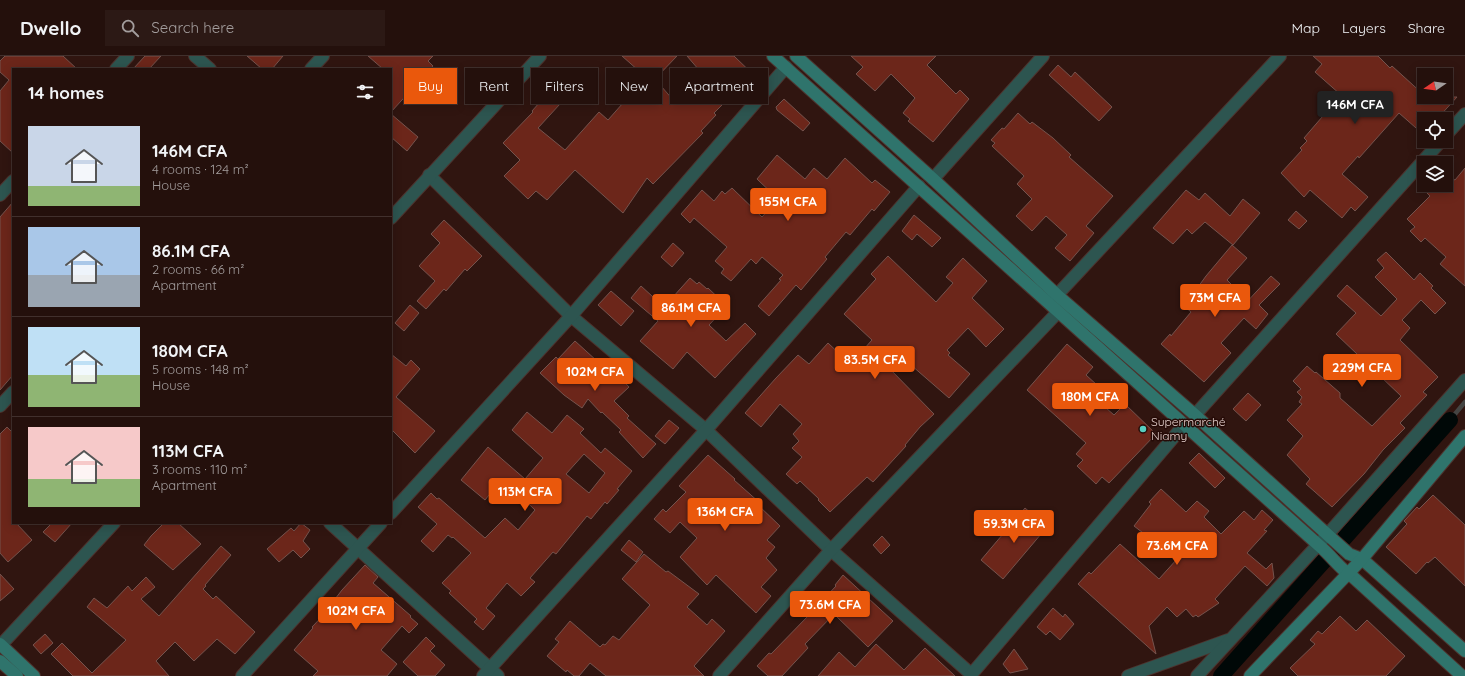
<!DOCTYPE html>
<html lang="en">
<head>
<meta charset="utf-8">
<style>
  :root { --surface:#24100c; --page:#2c1915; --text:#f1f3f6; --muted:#a39d9d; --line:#41302d; --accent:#ea580c }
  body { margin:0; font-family:Quicksand,sans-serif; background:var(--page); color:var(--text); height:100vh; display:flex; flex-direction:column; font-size:15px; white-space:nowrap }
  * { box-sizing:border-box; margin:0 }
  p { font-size:13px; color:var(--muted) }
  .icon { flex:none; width:22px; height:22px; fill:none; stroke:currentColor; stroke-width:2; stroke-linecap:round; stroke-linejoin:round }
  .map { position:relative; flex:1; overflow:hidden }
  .drawer { position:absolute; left:12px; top:12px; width:380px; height:456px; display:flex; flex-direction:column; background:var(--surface); border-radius:0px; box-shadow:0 2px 10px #0003,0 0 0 1px var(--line) }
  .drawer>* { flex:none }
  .top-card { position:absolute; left:404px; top:12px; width:380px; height:36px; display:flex; gap:8px }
  .needle { width:26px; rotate:257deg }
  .buttons { position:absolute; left:1417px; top:12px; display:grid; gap:8px }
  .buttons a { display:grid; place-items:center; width:36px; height:36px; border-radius:0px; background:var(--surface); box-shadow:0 2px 10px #0003,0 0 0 1px var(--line); font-size:20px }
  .price { position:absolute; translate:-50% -34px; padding:0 9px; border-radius:4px; background:var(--accent); color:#fff; font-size:13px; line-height:26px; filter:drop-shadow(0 1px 2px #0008) }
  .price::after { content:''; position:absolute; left:50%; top:24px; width:12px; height:9px; margin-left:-6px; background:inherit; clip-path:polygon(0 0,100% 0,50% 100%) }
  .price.current { background:#222; color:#fff }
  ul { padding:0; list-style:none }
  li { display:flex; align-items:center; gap:12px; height:100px; padding:0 16px }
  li+li { border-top:1px solid var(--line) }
  li span { display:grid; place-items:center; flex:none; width:112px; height:80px; border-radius:0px; color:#555 }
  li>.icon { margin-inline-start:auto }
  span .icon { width:48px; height:48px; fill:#fffc; stroke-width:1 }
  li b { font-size:17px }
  h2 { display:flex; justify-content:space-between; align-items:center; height:48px; padding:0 16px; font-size:17px }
  .pill { padding:0 14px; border-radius:0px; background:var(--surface); box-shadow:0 2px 10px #0003,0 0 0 1px var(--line); font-size:14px; line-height:36px }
  .pill.current { background:var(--accent); color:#fff }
  header { display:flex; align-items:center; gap:24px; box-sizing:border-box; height:56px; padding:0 20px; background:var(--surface); border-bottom:1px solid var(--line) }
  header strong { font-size:19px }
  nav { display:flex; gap:22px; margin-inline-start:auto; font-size:14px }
  .search { width:280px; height:36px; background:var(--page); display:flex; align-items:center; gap:10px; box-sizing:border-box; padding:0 14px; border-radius:0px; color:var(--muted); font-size:15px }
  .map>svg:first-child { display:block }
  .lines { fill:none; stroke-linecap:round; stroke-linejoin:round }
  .stream { stroke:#444442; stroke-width:4.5 }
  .canal { stroke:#000807; stroke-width:16 }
  .building { fill:#6c261a; stroke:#75534d; fill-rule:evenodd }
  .street-casing { stroke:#4d332e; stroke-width:14 }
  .secondary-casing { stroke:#4d332e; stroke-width:14 }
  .street { stroke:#2d5550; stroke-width:12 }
  .secondary { stroke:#2f746c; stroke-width:12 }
  .poi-dot { fill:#58cec0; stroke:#260b07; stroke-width:1.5 }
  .labels { text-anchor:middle; stroke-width:3; stroke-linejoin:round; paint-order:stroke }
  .poi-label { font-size:12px; fill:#e4d0cc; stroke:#260b07; text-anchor:start }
</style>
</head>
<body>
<header>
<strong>Dwello</strong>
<div class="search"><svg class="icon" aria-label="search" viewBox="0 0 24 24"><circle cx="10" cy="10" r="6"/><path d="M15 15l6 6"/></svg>Search here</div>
<nav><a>Map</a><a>Layers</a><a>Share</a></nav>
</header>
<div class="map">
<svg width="1465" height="620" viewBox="0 0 1465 620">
  <rect width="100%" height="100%" fill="#301510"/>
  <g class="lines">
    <!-- stream -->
    <path class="stream" d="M1450,364L1465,346"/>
    <!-- canal -->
    <path class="canal" d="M1221,620L1450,364"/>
  </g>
  <!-- building -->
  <g class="building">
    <path d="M5,0H63L77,13H13V97L0,85V35L9,24L0,16V5Z"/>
    <path d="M145,0H161L149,13H133Z"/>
    <path d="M247,0H283L272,13H262Z"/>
    <path d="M368,0H433L428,5L433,10L391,56V13H383Z"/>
    <path d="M622,0H677L655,23L674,45L684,33L688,37L705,21L687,0H734L762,27L755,35L737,19L731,25L735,31L723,43L725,46L714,57L716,59L701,75L703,77L653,128L647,122L623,157L575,114L547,144L536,135L528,143L504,120L520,104L503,87L533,56L532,55L548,37L560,48L538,72L565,94L599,56L608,64L623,47L621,45L630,35L625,30L639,15Z"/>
    <path d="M851,0H936L927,9L956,38L960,34L969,43L933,86L908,65L910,63L903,57L915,42L891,18L875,35L856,18L863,11Z"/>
    <path d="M1313,0H1378L1390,12L1392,10L1424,39V41H1457L1437,63H1424V79L1399,57L1359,102L1358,100L1342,118L1368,141L1355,155L1351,151L1342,162L1310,134L1304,141L1281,117L1302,94L1300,92L1307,85L1304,82L1341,39L1315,16L1322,8Z"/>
    <path d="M1058,9L1071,21L1075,16L1112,51L1099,65L1049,19Z"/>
    <path d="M784,43L810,67L803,75L777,54L776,51Z"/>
    <path d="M1018,57L1030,68L1032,66L1053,82L1071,99L1069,101L1113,140L1086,170L1094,177L1070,205L1055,192L1067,179L1046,160L1032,175L1016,160L1032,143L1017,128L1024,120L992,90L995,87L991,84L1002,72L1004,73Z"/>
    <path d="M391,58L418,81L407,95L391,81Z"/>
    <path d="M777,99L805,123L814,112L827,123L845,102L872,127L875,124L890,136L874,155L872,153L850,179L846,176L825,201L827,203L801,234L796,229L769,260L758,250L781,224L779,223L783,219L762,201L756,208L751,203L731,225L721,217L724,213L715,205L727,191L694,162L690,167L681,158L702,134L714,145L722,135L725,138L732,132L762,161L778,143L757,123Z"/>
    <path d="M1465,112V230L1440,208L1446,201L1425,182L1421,186L1410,175L1415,171L1407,163L1430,140L1426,136L1432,129H1448L1453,123L1455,124Z"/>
    <path d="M1186,134L1199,144L1205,137L1230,160L1243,143L1260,157L1233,189L1205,166L1192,178L1187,173L1173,188L1153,172Z"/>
    <path d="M13,146V319L0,334V161Z"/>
    <path d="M1296,155L1307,165L1299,173L1288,164Z"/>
    <path d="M914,159L941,182L932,191L917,178L912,184L902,175Z"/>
    <path d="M444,164L482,200L467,215L465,213L446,235L444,233L426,253L417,245L435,225L419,210L440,187L431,178Z"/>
    <path d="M673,187L684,197L672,211L661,201Z"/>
    <path d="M1232,189L1247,202L1227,224L1231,228L1226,234L1243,250L1271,220L1280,228L1259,249L1268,258L1256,273L1244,262L1221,287L1231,297L1204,326L1161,288L1170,278L1171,280L1191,256L1183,249L1199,232L1198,231L1206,220Z"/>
    <path d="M1386,196L1414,224L1420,217L1433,230L1431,232L1446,247L1435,258L1421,244L1402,264L1410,272L1400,284L1438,321L1423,336L1427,339L1400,367L1405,372L1383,394L1364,418L1332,451L1306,428L1310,423L1287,399L1303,380L1287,364L1302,348L1299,346L1302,341L1297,336L1301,333L1293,325L1307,310L1315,317L1316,316L1340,337V342L1372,370L1401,340L1336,278L1356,257L1337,240L1347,229L1381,260L1397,243L1375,221L1384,212L1377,204Z"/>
    <path d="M888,200L936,246L953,227L946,221L963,202L987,225L972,242L1004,273L986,291L968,272L947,294L950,297L948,299L970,318L949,342L896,296L885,308L934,358L920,371L905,389L906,390L873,426L867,421L830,456L818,444L819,443L800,425L797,428L786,418L802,401L792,392L799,385L793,378L802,368L780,348L761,371L745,357L776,322L798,299L809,308L828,287L844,302L849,296L856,302L872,284L844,258L876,223L871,218Z"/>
    <path d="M690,222L697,228L699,226L707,233L708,232L727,250L709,269L726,285L745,267L756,278L715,322L687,296L673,313L640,285L658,265L631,242L641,230L664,251Z"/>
    <path d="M611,235L634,255L621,270L598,249Z"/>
    <path d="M410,249L419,257L404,275L395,267Z"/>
    <path d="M575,285L597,305L596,307L612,325L618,319L629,331L614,345L629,360L627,362L656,388L643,402L619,376L621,374L602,356L601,357L588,343L582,352L564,339L540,317L556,301L558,303Z"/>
    <path d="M1067,288L1093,311L1086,319L1097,329L1089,337L1114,359L1125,348L1156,378L1109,427L1102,421L1096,428L1077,410L1083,404L1076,398L1086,387L1027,334Z"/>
    <path d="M391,298L406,310L411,304L420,313L396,341L435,375L415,397L391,373Z"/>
    <path d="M1248,337L1261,349L1246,365L1233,353Z"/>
    <path d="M527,356L552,377L567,359L584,373L580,377L601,397L605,392L632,415L617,433L619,434L607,448L605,446L591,463L587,460L556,498L553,496L530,522L535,526L521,540L507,527L486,552L495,560L483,574L474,566L477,563L449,537L451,535L442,527L471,497L453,481L452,482L448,479L433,496L421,485L437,468L418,451L431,437L437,443L439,442L485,482L505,462L518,474L535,454L510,430L497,445L489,439L485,444L461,424L488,391L525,423L543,402L512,374ZM584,398L605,417L589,437L566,418Z"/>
    <path d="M669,364L679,372L665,388L655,380Z"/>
    <path d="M7,371L13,377V467H16L32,484L8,506L0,497V378Z"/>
    <path d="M1199,397L1225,422L1215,432L1189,407Z"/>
    <path d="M708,399L735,423L734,424L760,447L758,449L780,470L767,484L775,491L766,502L777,514L761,531L771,540L756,557L716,519L707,529L680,501L697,482L680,466L670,477L654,463L663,453L666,456L686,436L679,430Z"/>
    <path d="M1161,433L1186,456L1197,445L1209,455L1204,461L1221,478L1244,455L1254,464L1262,454L1273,464L1264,474L1267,475L1247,497L1266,513L1272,507L1274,522L1267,530L1245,510L1215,543L1219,547L1198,561L1196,559L1193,561L1186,553L1177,561L1167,551L1149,570L1156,598L1078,528L1089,516L1091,518L1120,488L1159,523L1177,503L1134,470L1151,448L1149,446Z"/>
    <path d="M1433,439L1465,469V530L1435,501L1428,507L1427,506L1416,518L1386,491L1407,468L1404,465L1417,451L1419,453Z"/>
    <path d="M1025,452L1047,471L1003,523L981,504Z"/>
    <path d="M52,467H72L55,486L43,476Z"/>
    <path d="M164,467H178L201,488L173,514L144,489L151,480Z"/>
    <path d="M301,467L310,474L303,485L310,493L301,502L293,494L279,506L267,493L291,472L294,475Z"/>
    <path d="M882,480L890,489L881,498L873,489Z"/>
    <path d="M629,484L643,496L636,506L621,494Z"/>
    <path d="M221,490L231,499L205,529L206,530L203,533L213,543L216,540L255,576L235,598L217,583L194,605L175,586L156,605L169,620H73L51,598L62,587L92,617L126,584L87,551L94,542L107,552L128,530L132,535L146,521L155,531L141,543L159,560Z"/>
    <path d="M644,498L666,516L668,515L699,538L687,551L707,569L712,563L725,575L694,610L704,620H606L590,607L579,620H574L567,614L566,616L547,600L559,586L555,583L570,565L600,591L603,588L605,589L613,580L619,584L650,549L622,523Z"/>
    <path d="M365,509L378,521L373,527L411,560L410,561L418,568L409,577L402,570L381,594L397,608L387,620H313L318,615L294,594L313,572L312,571L333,549L332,547L342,534Z"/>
    <path d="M0,518L14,533L0,545Z"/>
    <path d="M843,519L893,565L868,591L834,558L805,588L808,592L782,620H768L757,610L769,597L771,598L809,559L836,530L835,529Z"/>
    <path d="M1053,552L1063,561L1065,558L1074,568L1060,584L1050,575L1046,579L1037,571Z"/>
    <path d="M1340,560L1356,575L1367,564L1405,600L1386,620H1298L1290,612L1315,588L1310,584L1318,575L1322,578Z"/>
    <path d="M45,578L53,587L41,598L33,589Z"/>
    <path d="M426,581L435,590L430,595L445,609L435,620H418L403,606Z"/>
    <path d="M876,588L904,614L925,592L955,620H818L839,596L855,611Z"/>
    <path d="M1014,593L1028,613L1010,617L1003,608Z"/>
  </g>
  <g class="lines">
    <!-- street casing -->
    <g class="street-casing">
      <g id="street">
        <path d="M195,0L210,13"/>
        <path d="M116,13L128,0"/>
        <path d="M311,13L323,0"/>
        <path d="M1446,79L1465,58"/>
        <path d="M429,119L571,260L706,374L831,494L971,618"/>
        <path d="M933,123L1043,0"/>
        <path d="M0,139L13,125"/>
        <path d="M391,162L540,0"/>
        <path d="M1057,239L1280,0"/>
        <path d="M0,350L13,336"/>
        <path d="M1195,359L1441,85"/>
        <path d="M391,457L571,260L786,11"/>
        <path d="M330,467L498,620"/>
        <path d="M1,589L114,467"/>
        <path d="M242,620L381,467"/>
        <path d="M483,620L706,374L919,130"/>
        <path d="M719,620L831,494L1058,256"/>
        <path d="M970,620L1184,369"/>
        <path d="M1128,620L1228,584"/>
        <path d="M1197,620L1328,478L1465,324"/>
      </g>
    </g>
    <!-- secondary casing -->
    <g class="secondary-casing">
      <g id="secondary">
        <path d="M773,0L1323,493C1332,501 1344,517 1353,521L1462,620"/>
        <path d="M796,0L933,123L1057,239L1195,359L1349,498L1362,503L1465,595"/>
        <path d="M0,588L34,620"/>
        <path d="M0,605L17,620"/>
        <path d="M1250,620L1362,503L1465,380"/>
      </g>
    </g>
    <!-- street -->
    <use href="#street" class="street"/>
    <!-- secondary -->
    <use href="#secondary" class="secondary"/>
  </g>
  <!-- markers -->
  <circle class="poi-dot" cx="1143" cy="373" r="4"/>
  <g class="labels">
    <!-- poi labels -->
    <g class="poi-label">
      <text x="1151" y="370">Supermarché<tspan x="1151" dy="14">Niamy</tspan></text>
    </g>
  </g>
</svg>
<div class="buttons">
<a><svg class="needle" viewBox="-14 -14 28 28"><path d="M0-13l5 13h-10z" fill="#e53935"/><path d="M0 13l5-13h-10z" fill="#a39d9d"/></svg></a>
<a><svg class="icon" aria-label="locate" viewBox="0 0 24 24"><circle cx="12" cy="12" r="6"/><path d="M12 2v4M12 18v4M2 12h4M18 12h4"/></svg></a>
<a><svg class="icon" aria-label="layers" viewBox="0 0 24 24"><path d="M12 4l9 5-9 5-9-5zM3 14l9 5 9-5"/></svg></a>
</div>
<b class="price current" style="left:1355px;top:69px">146M CFA</b>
<b class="price" style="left:788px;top:166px">155M CFA</b>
<b class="price" style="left:1215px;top:262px">73M CFA</b>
<b class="price" style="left:691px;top:272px">86.1M CFA</b>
<b class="price" style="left:875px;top:324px">83.5M CFA</b>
<b class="price" style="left:1362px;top:332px">229M CFA</b>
<b class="price" style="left:595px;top:336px">102M CFA</b>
<b class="price" style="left:1090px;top:361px">180M CFA</b>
<b class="price" style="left:525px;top:456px">113M CFA</b>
<b class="price" style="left:725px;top:476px">136M CFA</b>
<b class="price" style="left:1014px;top:488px">59.3M CFA</b>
<b class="price" style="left:1177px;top:510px">73.6M CFA</b>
<b class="price" style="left:830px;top:569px">73.6M CFA</b>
<b class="price" style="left:356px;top:575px">102M CFA</b>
<div class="top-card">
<a class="pill current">Buy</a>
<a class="pill">Rent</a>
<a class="pill">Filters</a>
<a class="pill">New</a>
<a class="pill">Apartment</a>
</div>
<section class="drawer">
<h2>14 homes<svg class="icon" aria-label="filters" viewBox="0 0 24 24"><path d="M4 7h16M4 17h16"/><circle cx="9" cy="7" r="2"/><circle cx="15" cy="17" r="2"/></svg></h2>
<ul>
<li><span style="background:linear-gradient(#c9d6e8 75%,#8fb573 0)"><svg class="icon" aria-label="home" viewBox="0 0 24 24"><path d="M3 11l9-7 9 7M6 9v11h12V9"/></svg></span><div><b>146M CFA</b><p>4 rooms · 124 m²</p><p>House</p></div></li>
<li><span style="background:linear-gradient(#a9c7e8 60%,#9aa5b1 0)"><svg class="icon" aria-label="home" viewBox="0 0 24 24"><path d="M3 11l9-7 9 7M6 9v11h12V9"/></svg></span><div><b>86.1M CFA</b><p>2 rooms · 66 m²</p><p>Apartment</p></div></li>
<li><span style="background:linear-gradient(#bfe0f5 60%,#8fb573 0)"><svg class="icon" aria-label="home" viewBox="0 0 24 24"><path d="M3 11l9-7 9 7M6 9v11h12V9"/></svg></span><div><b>180M CFA</b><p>5 rooms · 148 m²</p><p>House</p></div></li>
<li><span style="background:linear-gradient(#f6c9c9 65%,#8fb573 0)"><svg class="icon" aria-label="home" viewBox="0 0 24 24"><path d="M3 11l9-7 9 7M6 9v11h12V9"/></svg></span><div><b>113M CFA</b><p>3 rooms · 110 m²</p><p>Apartment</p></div></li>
</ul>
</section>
</div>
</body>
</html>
